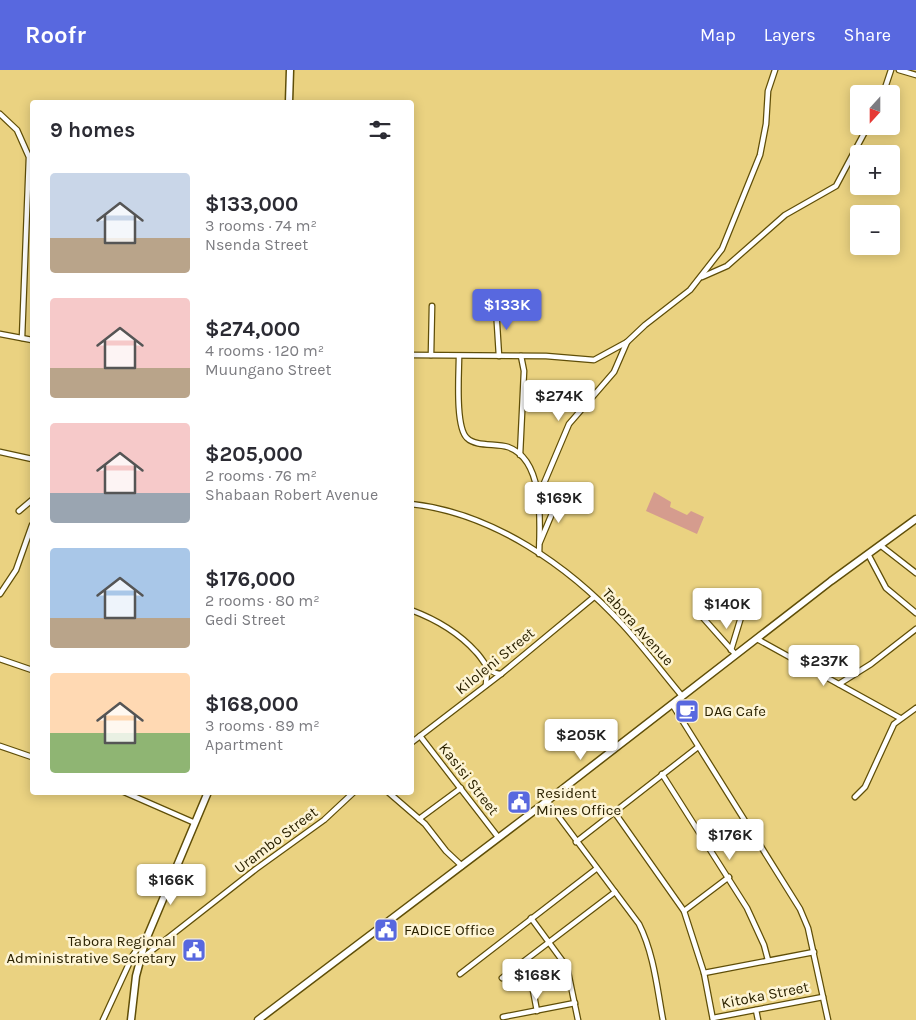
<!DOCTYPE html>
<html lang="en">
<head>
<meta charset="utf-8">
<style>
  :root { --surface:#fff; --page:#f7f7f7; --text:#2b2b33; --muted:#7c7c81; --accent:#5868df }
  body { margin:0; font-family:Karla,sans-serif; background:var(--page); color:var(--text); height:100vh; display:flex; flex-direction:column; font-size:19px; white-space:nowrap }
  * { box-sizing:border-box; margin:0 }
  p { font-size:16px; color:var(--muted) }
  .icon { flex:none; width:28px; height:28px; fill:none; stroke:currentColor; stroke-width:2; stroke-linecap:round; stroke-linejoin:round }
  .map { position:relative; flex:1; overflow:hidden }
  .sheet { position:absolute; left:30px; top:30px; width:384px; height:695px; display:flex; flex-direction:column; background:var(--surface); border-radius:5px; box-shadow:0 2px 12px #0003 }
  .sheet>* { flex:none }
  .needle { width:32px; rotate:201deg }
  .buttons { position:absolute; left:850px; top:15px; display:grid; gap:10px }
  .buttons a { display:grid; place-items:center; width:50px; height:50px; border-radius:5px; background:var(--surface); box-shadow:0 2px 12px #0003; font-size:25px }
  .price { position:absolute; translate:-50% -42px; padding:0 11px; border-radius:5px; background:#fff; color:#222; font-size:16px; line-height:32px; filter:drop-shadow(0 1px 2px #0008) }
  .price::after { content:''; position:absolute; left:50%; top:30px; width:15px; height:11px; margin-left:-8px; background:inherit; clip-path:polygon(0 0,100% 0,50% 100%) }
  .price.current { background:var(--accent); color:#fff }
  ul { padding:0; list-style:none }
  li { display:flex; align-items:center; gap:15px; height:125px; padding:0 20px }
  li span { display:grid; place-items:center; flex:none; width:140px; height:100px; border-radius:5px; color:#555 }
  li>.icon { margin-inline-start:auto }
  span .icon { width:60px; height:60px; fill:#fffc; stroke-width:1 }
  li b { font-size:21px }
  h2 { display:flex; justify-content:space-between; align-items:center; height:60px; padding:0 20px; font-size:21px }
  header { display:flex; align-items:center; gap:30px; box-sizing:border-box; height:70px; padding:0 25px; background:var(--accent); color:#fff }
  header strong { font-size:24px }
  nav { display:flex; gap:28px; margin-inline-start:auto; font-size:18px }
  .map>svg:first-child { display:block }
  .green { fill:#d59c8e }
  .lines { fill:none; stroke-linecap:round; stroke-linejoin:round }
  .street-casing { stroke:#5f4e08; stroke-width:7 }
  .secondary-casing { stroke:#5f4e08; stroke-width:9 }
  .street { stroke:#fff; stroke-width:4.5 }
  .secondary { stroke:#fff; stroke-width:6 }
  .labels { text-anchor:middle; stroke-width:5; stroke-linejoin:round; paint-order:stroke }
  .street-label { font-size:15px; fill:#2b2200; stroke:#fdf4d5 }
  .poi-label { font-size:15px; fill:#2b2200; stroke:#fdf4d5; text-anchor:start }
</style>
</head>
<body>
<header>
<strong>Roofr</strong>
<nav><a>Map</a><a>Layers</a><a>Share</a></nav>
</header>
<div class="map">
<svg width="916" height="950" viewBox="0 0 916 950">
  <rect width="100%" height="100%" fill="#ead281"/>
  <!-- green -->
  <path class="green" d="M654,422L671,432L670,437L687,445L691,441L704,447L697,464L646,441Z"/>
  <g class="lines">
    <!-- street casing -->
    <g class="street-casing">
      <g id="street">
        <path d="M899,0L916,5"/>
        <path d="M883,24L891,0"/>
        <path d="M0,44L17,60L29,87L22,268"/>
        <path d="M702,207L727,196L785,145L836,116L868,56"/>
        <path d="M496,238L499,286"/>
        <path d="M0,264L32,270"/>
        <path d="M411,285L546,286L594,290L627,272"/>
        <path d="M431,285L432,236"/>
        <path d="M459,286C459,303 455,357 467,368C476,377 496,373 508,377C545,390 540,454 539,484"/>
        <path d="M0,382L32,389"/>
        <path d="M520,385L524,301L521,286"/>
        <path d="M539,425L569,354L614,302L627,272L645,255L690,220L722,179L760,85L766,54L768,21L775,0"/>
        <path d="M411,434C493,443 569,496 623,555C644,578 662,602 682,626"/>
        <path d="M19,441L32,430"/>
        <path d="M540,472L559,427"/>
        <path d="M880,475L916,503"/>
        <path d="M868,484L886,518L916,543"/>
        <path d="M0,524L16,500L32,455"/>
        <path d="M411,540C435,549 459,563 476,582C485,591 487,603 501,604"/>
        <path d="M704,549L736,585"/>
        <path d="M757,569L900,648"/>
        <path d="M731,580L742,544"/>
        <path d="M0,589L32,600"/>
        <path d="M839,614L871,594L916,559"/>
        <path d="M486,615L487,599"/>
        <path d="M672,634L800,839L808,858L828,950"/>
        <path d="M420,666L498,767"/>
        <path d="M411,673L501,604L594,527"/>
        <path d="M0,676L32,687"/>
        <path d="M662,704L747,838L764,875L768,890"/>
        <path d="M124,722L195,753"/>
        <path d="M388,722L425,754L446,781L462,796"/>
        <path d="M855,727L865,717L894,654L916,638"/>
        <path d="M547,731L639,854C654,884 657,918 663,950"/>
        <path d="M615,743L684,841L704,903L713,950"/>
        <path d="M419,749L461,718"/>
        <path d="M576,772L698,677"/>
        <path d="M684,841L729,807"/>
        <path d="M531,848L567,897L578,950"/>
        <path d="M141,889L256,799L324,750L354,722"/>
        <path d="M519,895L532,915L537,941"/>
        <path d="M704,903L814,882"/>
        <path d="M460,904L596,799"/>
        <path d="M502,908L615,822"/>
        <path d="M756,940L758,950"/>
        <path d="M503,947L575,933"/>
        <path d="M713,948L823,927"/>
        <path d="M103,950L133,885L145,868"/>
      </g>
    </g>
    <!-- secondary casing -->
    <g class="secondary-casing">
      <g id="secondary">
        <path d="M289,32L290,0"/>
        <path d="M131,950L136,906L145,872L208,722"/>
        <path d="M258,950L547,731L831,511L916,449"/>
      </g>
    </g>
    <!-- street -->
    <use href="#street" class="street"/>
    <!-- secondary -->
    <use href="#secondary" class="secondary"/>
  </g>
  <!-- icons -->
  <defs>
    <g id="cafe-square" transform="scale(1.25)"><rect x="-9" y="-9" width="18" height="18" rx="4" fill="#5868df" stroke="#fdf4d5"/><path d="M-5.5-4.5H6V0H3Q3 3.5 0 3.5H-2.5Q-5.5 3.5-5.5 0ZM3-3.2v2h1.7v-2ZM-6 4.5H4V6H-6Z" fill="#fff"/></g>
    <g id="civic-square" transform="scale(1.25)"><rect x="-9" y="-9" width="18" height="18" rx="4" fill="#5868df" stroke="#fdf4d5"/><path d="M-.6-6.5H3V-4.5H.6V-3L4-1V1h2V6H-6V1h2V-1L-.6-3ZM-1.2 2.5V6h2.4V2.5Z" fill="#fff"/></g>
  </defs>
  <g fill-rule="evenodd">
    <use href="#cafe-square" x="687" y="641"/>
    <use href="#civic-square" x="519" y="732"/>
    <use href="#civic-square" x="386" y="860"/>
    <use href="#civic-square" x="194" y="880"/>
  </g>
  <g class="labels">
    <!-- street labels -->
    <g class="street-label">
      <text transform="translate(638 557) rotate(48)" y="5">Tabora Avenue</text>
      <text transform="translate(495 591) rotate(-39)" y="5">Kiloleni Street</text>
      <text transform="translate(469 709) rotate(52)" y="5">Kasisi Street</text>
      <text transform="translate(276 770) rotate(-37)" y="5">Urambo Street</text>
      <text transform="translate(765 925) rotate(-11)" y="5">Kitoka Street</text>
    </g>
    <!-- poi labels -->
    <g class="poi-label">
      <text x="704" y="646">DAG Cafe</text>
      <text x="536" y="728">Resident<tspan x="536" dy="17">Mines Office</tspan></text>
      <text x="404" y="865">FADICE Office</text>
      <text x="176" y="876" text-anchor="end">Tabora Regional<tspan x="176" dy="17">Administrative Secretary</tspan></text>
    </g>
  </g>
</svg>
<div class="buttons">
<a><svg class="needle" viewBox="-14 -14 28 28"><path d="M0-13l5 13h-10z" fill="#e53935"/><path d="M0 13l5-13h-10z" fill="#7c7c81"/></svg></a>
<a>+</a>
<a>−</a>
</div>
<b class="price current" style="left:507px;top:261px">$133K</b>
<b class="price" style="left:559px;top:352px">$274K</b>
<b class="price" style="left:559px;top:454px">$169K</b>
<b class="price" style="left:727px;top:560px">$140K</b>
<b class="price" style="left:824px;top:617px">$237K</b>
<b class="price" style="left:581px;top:691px">$205K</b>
<b class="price" style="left:730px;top:791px">$176K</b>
<b class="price" style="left:171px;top:836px">$166K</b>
<b class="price" style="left:537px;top:931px">$168K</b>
<section class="sheet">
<h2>9 homes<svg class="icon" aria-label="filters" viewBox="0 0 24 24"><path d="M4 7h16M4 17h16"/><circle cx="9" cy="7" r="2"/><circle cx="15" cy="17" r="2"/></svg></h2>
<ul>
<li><span style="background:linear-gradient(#c9d6e8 65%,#b9a48a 0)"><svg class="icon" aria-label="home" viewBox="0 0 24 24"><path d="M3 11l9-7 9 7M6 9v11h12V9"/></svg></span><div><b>$133,000</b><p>3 rooms · 74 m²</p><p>Nsenda Street</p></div></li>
<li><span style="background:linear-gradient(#f6c9c9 70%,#b9a48a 0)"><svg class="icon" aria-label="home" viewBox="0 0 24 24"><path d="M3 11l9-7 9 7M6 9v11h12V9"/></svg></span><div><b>$274,000</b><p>4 rooms · 120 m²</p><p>Muungano Street</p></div></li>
<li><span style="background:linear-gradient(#f6c9c9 70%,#9aa5b1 0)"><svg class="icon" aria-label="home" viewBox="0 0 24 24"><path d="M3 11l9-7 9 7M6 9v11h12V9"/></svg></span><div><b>$205,000</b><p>2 rooms · 76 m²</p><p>Shabaan Robert Avenue</p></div></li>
<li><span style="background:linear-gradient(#a9c7e8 70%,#b9a48a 0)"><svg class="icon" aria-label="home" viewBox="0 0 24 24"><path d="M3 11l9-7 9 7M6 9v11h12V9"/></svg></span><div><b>$176,000</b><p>2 rooms · 80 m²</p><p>Gedi Street</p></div></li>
<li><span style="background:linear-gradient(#ffd9b3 60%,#8fb573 0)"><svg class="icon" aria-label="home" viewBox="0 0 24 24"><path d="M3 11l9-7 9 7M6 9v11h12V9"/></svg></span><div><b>$168,000</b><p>3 rooms · 89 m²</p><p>Apartment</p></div></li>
</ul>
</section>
</div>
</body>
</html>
